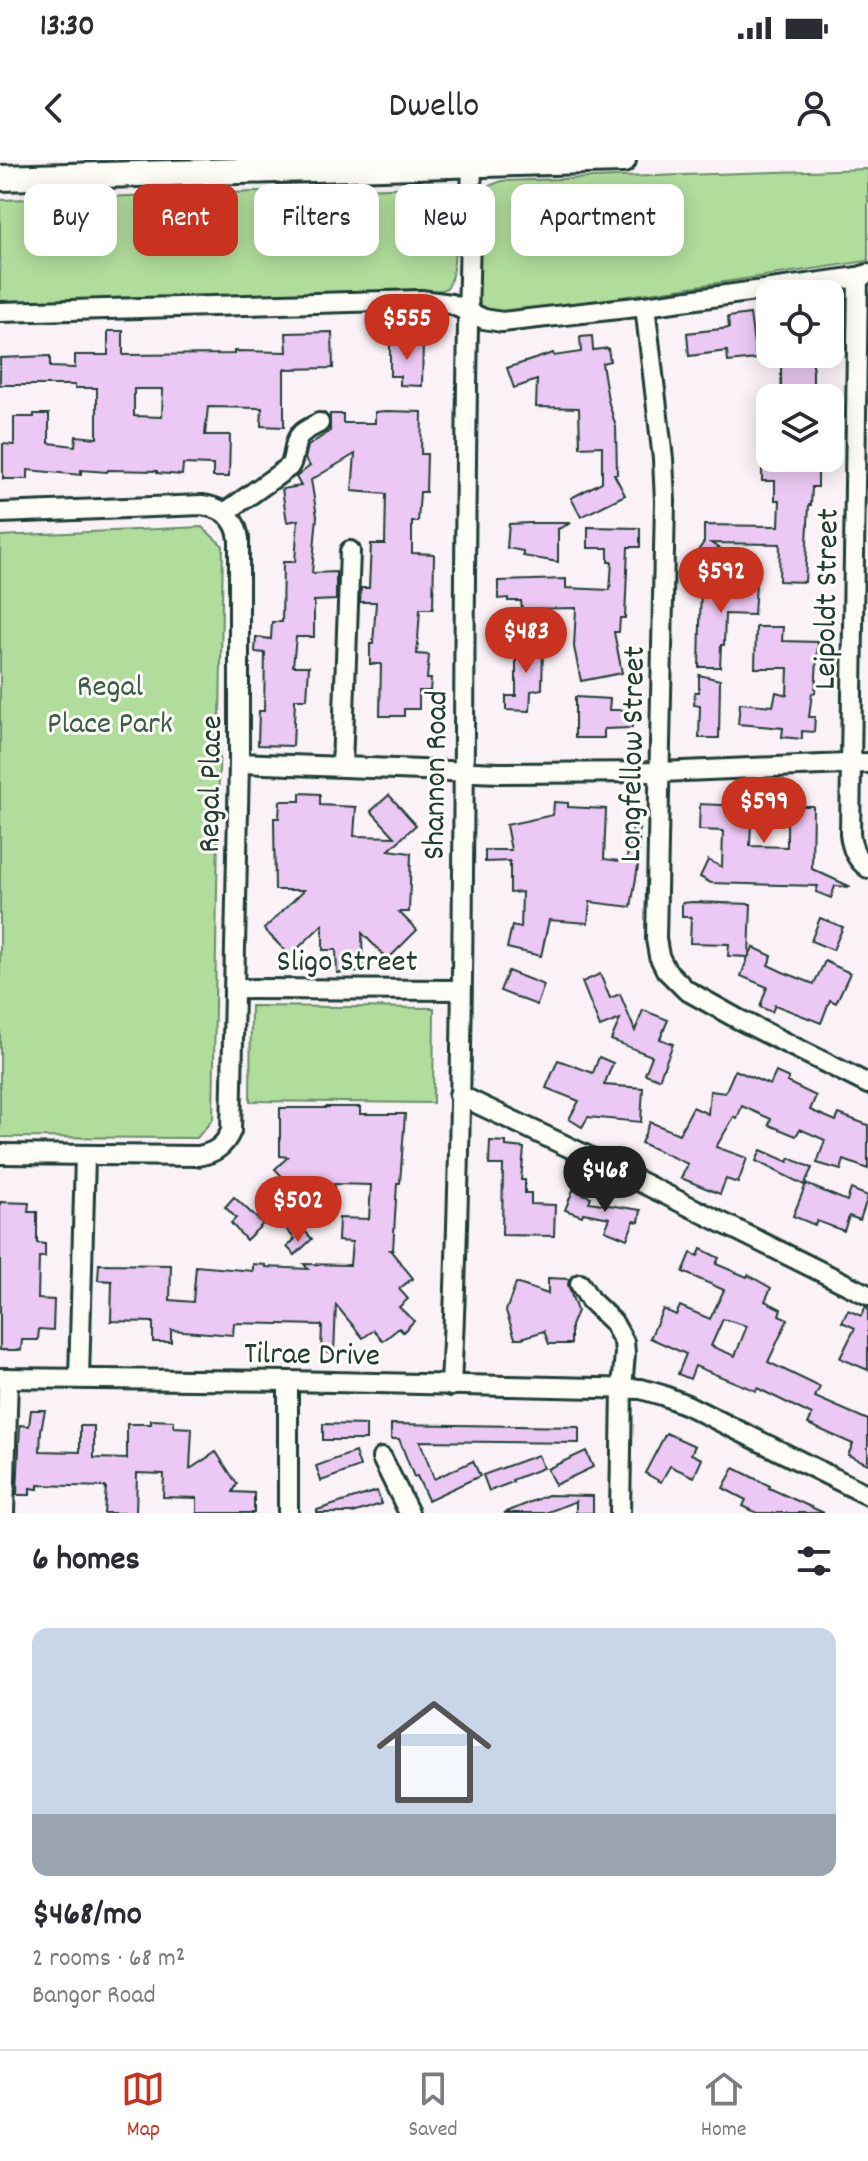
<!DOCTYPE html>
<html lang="en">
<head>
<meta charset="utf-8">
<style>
  :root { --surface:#fff; --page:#f2f2f3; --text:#2b2b33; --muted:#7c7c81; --line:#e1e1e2; --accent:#c8321e }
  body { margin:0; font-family:Dekko,sans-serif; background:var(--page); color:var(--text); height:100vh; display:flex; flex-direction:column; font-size:30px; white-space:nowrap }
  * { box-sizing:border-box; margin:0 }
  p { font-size:26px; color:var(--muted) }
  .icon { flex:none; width:44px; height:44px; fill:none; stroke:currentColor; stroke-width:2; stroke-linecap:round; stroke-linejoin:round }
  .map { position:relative; height:1353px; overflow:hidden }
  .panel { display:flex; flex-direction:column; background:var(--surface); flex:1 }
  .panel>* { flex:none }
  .banner { position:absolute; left:24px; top:24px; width:820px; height:72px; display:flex; gap:16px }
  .tools { position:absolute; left:756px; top:120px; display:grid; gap:16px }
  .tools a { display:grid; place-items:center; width:88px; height:88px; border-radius:16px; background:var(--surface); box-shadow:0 4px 20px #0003; font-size:40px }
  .price { position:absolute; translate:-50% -68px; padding:0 18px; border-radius:28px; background:var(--accent); color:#fff; font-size:26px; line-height:52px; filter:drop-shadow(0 2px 4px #0008) }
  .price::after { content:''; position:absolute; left:50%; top:48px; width:24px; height:18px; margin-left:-12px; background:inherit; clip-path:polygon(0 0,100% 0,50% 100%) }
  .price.current { background:#222; color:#fff }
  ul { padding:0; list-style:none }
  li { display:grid; align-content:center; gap:16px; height:424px; padding:0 32px }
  li span { display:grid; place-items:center; height:248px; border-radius:16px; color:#555 }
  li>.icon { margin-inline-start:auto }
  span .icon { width:144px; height:144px; fill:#fffc; stroke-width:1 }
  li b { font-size:34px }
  h2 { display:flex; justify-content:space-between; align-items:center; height:96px; padding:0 32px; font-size:34px }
  .chip { padding:0 28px; border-radius:16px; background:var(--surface); box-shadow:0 4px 20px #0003; font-size:28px; line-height:72px }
  .chip.current { background:var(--accent); color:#fff }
  .status { display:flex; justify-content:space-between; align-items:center; height:56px; padding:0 40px; background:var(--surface); direction:ltr }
  .status svg { height:22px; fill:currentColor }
  header { display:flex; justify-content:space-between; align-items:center; height:104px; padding:0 32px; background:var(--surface); font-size:36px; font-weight:600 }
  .dock { display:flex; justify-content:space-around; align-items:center; height:112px; border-top:2px solid var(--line); background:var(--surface); font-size:22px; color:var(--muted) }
  .dock a { display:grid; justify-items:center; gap:4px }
  .dock .current { color:var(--accent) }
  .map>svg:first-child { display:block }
  .green { fill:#b1dd9c; stroke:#688d68; stroke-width:2 }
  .building { fill:#ecc9f4; stroke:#1f3d34; stroke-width:2; fill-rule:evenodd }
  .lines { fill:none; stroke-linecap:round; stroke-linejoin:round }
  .minor-casing { stroke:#1f3d34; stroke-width:24 }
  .major-casing { stroke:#1f3d34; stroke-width:30 }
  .minor { stroke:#fdfcf7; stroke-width:18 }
  .major { stroke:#fdfcf7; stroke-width:24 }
  .labels { text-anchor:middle; stroke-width:6; stroke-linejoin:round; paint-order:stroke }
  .street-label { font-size:32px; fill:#1f3d34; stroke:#fdfcf7 }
  .park-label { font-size:32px; fill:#3c5d49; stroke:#fdfcf7 }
</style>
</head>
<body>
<div class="status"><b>13:30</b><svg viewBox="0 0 49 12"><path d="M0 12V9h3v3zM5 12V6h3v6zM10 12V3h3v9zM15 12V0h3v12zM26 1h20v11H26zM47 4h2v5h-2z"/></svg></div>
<header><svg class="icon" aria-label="back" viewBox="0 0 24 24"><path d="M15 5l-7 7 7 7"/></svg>Dwello<svg class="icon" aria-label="person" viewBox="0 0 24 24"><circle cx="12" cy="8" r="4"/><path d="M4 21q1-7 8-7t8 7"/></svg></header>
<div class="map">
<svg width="868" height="1353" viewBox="0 0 868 1353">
  <rect width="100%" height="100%" fill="#faf2f6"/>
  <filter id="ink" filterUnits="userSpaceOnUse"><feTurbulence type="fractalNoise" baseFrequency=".0125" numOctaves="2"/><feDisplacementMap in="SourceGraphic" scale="16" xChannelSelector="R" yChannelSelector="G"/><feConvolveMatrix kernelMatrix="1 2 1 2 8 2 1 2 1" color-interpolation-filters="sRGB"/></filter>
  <g filter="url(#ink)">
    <!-- green -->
    <g class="green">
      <path d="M868,9V101L519,152L490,151L481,147L476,132L480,37L486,27L502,21Z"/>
      <path d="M421,27L443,29L452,35C457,56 457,109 448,127L442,130L421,132L0,145V40Z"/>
      <path d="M202,367L223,386L213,959L197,978L0,977V376Z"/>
      <path d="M251,846L434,848L433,943L250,941Z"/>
    </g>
    <!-- building -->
    <g class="building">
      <path d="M750,154L756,199L728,202L727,191L689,196L687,173L729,168L728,157Z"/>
      <path d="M108,171H123V195L234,194V191L287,192L286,173L332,172L333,208L284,209V267L261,266L262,248L208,247L205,275H230L229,317H213V305L183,304L182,315L157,313V311L108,310L107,312L81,310V315L28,310V319H3V284L14,285V257H34V254H49V283L75,286L76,276L97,278V228H75V225H0V198L50,196V207L75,208V195H108ZM134,229H163L162,257L134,256Z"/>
      <path d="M592,176L593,190L608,188L610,201L602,203L608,240L616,267L617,314H614L625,335L581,357L571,338L602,322V286L580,287L579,248L536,247L537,220L514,228L507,208L553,193L554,196L581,192L580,177Z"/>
      <path d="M390,181H423L422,226L400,225V216H390Z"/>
      <path d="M781,202H813V225H806V238H781Z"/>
      <path d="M386,251L422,252L421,294H427L426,332H420L418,362H412V393L434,394L433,449H420L417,494L429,495L427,519H431L430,531H419V549H404V556H380L381,504H370V484H373L376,442H360L361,428H369L371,384H385L386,334L352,331L355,294L311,320L317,356L312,413L336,412V440L314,441V477H296L293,506H309L307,539H295L293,586L258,585L259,551H264L265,493L255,492L256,477L271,479L272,462H282L283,402H295L298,360L287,362L282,329L301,326L296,317L310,306L305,299L308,286L330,271V254H343V263H375V252Z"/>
      <path d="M762,298H812L811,311H818V327H812L811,345H809L805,422L779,421L780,384L711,383L743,402L733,420L694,397L704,382V365L779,366L780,340H775V321H762Z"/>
      <path d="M530,363H571L558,369V402L523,396V391L507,388L509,364Z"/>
      <path d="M588,367L640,368V387H628L625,458H620L619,472H614L622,513L581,521L574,487L576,448L522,449L521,441H508V438L498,439V421L566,419V428L610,430L612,402H608V388H588Z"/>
      <path d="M701,422H756L754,455L725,454L724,485H721L720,507H699Z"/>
      <path d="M756,467H783L782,481L818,482L815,533H812L809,557H815L814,572L802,571V579L782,577L783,568L738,564L740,543L773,546L776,532L787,535L788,508H755Z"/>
      <path d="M520,477H534V488H543L542,529L531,531L530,551L506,550V536H516V488H520Z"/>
      <path d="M699,515L720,520L719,578H699L700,546L694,545L695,532H699Z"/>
      <path d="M575,537L610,539L609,550H631L632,568L604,569V578H575Z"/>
      <path d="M742,630L756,632L754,646H813L812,709L851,727L835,726L831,738L816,732L818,726L711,723L700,717L708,700L722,707L723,671L699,670L700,644L740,646ZM787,661V687L750,686L751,662Z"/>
      <path d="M300,633L320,634V645L356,647L354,676L395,677L371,651L389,635L416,665L389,690L411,693L409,752H399L417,770L388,799L362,773L363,812L337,813L336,790H323V764L290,796L264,769L304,730H275L274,658H279L280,641H300Z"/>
      <path d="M554,642L568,643V647L606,649L604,699L626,702L633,667L639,668V700L631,747L590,742L588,763L549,760L541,796L507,788L512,766L521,768L522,732L510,733V701L485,702V690H511L506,665L553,655Z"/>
      <path d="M693,742L751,744L749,796L753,787L772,796L768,805L783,812L814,824L825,801L850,813L836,843L830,840L821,863L775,845L772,852L760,847L767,827L741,816L748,797L728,796L729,784L690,783L691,757H682V743Z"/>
      <path d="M820,758L843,767L833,790L811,781Z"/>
      <path d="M508,811L544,825L537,845L500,831Z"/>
      <path d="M600,814L610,838L620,834L635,871L643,850L668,860L660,879L673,884L659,919L645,914L652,896L611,880L620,859L600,867L582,822Z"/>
      <path d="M599,897L613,903L604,925L643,928L641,962L588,957L582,967L569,959L579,941L546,928L558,900L593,913Z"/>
      <path d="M735,910L770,925L776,912L789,918L787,922L816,936L810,950L836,961L839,954L868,965V1009L844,1000L841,1010L817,1003L825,980L800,969L796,976L769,965L771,959L742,946L737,959L734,957L716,987L747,998L738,1023L726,1019L720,1034L681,1018L688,1004L641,983L650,962L679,974L693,947L708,954L710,931L725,933Z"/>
      <path d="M325,947H360V954H405L400,1023H397L393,1090H390L413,1118L399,1129L408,1139L399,1147L414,1161L403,1172L399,1168L383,1181L374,1170L363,1178L336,1145L334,1193L321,1192L322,1165L234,1163L233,1175L171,1170V1182H153V1162L111,1161L112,1121L98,1120L99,1104L171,1105L170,1140L193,1142L196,1106L253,1111V1104L266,1105V1107L308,1109L304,1104L350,1105L352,1082L338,1081L339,1058L369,1059L371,1025L334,1024L333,1057H320V1048L294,1029L275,1009L288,997L280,996V948H325Z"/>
      <path d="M490,981L506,982V986L524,988L521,1020H525V1033H531V1044L555,1045L554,1076L502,1075L503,1005H489Z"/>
      <path d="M761,990L788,1002L790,998L812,1008L804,1025L756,1001Z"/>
      <path d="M806,1024L847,1041L851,1029L868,1036L860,1060L849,1056L844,1071L817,1061L815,1065L793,1056Z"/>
      <path d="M573,1030L591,1037L589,1042L641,1050L639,1062L634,1061L627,1079L605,1070L610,1058L583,1053L582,1056L565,1050Z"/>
      <path d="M234,1037L263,1064L246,1080L231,1063L236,1058L225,1047Z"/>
      <path d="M0,1042L29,1043L28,1052H37V1083L45,1084V1097H39L38,1139L54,1140L53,1170L39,1169L38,1180H22L21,1190H0Z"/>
      <path d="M295,1060L312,1079L295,1095L287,1087L295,1079L286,1069Z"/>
      <path d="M701,1089L719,1098L716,1104L747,1117L748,1115L771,1128L765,1141L781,1149L779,1155L788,1159L768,1202L820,1227L815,1237L868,1260V1304L848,1295L853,1284L808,1264L812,1255L757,1228L756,1231L695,1206L690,1219L678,1214L686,1194L650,1178L663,1149L676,1155L680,1146L710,1159L724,1130L683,1112L691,1093L698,1096ZM723,1159L747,1166L735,1196L711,1186Z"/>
      <path d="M548,1118L569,1119L568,1125L577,1151L571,1166V1184H549L544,1171L522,1178H515L506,1151L516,1123L548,1134Z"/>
      <path d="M866,1146L868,1147V1210L840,1198L855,1168L842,1162L848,1150L861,1156Z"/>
      <path d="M31,1250H45L41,1270L40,1291L80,1292V1266H94V1298L127,1299V1264H151V1260L174,1261V1267L192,1268L190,1309L216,1292L237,1324L233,1332L254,1333V1353H197V1338L163,1337L164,1314L137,1313L136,1353H104L106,1327L38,1325V1329L30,1328V1335H17L20,1265L29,1266Z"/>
      <path d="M323,1264L366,1265V1280H323Z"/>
      <path d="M391,1264L579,1267V1283L420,1281L434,1319L473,1301L480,1316L428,1340L417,1316L414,1317L399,1279H391Z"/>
      <path d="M666,1273L695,1286L691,1294L702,1299L694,1317L670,1306L661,1322L645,1313Z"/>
      <path d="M586,1291L593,1307L555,1325L547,1309Z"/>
      <path d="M355,1292L360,1307L321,1321L316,1306Z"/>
      <path d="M538,1295L543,1308L512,1320L513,1322L489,1331L483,1315Z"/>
      <path d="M734,1308L770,1326L769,1328L824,1353H757L743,1346L746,1340L723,1328Z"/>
      <path d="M377,1331L381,1344L353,1353H317V1350Z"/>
      <path d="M548,1335L593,1336V1353H576V1341L546,1353H504Z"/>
    </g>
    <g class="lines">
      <!-- minor casing -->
      <g class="minor-casing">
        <g id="minor">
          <path d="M858,117L850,674C852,689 856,699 868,708"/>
          <path d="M645,146L663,299L665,341L656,779L659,796L666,810L686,830L738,859L868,924"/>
          <path d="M0,152L421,140L451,144L484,159L502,162L645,146L858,117L868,114"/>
          <path d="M226,352L289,307C296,298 292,283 301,274C305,270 314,266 319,263"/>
          <path d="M0,353L202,345C224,348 236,358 239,379V603L231,971C224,987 214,993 198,996L0,994"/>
          <path d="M239,603L500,613L661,612L868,603"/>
          <path d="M342,606L350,391"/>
          <path d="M234,829L461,830"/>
          <path d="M459,935L600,1002L868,1135"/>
          <path d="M580,1124L590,1140L613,1162L624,1182L625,1193L622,1228L620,1353"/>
          <path d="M0,1218L288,1221L641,1229L662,1235L687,1245L868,1335"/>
          <path d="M79,1218L85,996"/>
          <path d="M288,1221V1353"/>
          <path d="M451,1226C470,819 459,412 472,5"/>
          <path d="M382,1298L409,1353"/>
          <path d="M4,1353L8,1218"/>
        </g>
      </g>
      <!-- major casing -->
      <g class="major-casing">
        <path id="major" d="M0,18L623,0"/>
      </g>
      <!-- minor -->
      <use href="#minor" class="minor"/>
      <!-- major -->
      <use href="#major" class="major"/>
    </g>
  </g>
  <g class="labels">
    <!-- street labels -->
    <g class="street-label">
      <text transform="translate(824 439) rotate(-89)" y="11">Leipoldt Street</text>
      <text transform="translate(630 594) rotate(-89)" y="11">Longfellow Street</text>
      <text transform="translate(433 615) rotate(-89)" y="11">Shannon Road</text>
      <text transform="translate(208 624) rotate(-89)" y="11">Regal Place</text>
      <text x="347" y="810">Sligo Street</text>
      <text transform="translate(312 1192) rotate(1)" y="11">Tilrae Drive</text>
    </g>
    <!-- park labels -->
    <g class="park-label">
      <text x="110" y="535">Regal<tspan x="110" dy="37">Place Park</tspan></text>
    </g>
  </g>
</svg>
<div class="tools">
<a><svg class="icon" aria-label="locate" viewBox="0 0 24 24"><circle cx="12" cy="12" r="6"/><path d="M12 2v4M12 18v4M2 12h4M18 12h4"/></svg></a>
<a><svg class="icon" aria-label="layers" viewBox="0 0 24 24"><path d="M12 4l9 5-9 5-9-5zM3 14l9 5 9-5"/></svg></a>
</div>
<b class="price" style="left:407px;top:202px">$555</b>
<b class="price" style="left:721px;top:455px">$592</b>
<b class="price" style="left:526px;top:515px">$483</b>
<b class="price" style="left:764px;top:685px">$599</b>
<b class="price current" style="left:605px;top:1054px">$468</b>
<b class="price" style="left:298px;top:1084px">$502</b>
<div class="banner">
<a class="chip">Buy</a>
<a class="chip current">Rent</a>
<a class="chip">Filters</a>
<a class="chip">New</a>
<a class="chip">Apartment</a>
</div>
</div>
<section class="panel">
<h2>6 homes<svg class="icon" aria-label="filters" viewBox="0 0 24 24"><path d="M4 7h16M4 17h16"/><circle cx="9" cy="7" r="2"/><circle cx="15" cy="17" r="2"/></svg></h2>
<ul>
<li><span style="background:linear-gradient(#c9d6e8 75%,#9aa5b1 0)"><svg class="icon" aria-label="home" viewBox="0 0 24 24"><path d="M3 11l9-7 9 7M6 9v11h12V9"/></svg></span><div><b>$468/mo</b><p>2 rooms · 68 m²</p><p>Bangor Road</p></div></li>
</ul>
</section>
<nav class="dock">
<a class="current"><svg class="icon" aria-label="map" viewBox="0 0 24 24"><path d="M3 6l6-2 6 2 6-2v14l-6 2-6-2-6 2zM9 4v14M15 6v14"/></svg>Map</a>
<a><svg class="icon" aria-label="saved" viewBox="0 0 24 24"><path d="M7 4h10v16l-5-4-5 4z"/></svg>Saved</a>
<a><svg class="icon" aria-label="home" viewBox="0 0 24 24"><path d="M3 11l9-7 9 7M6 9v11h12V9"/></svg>Home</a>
</nav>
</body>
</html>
